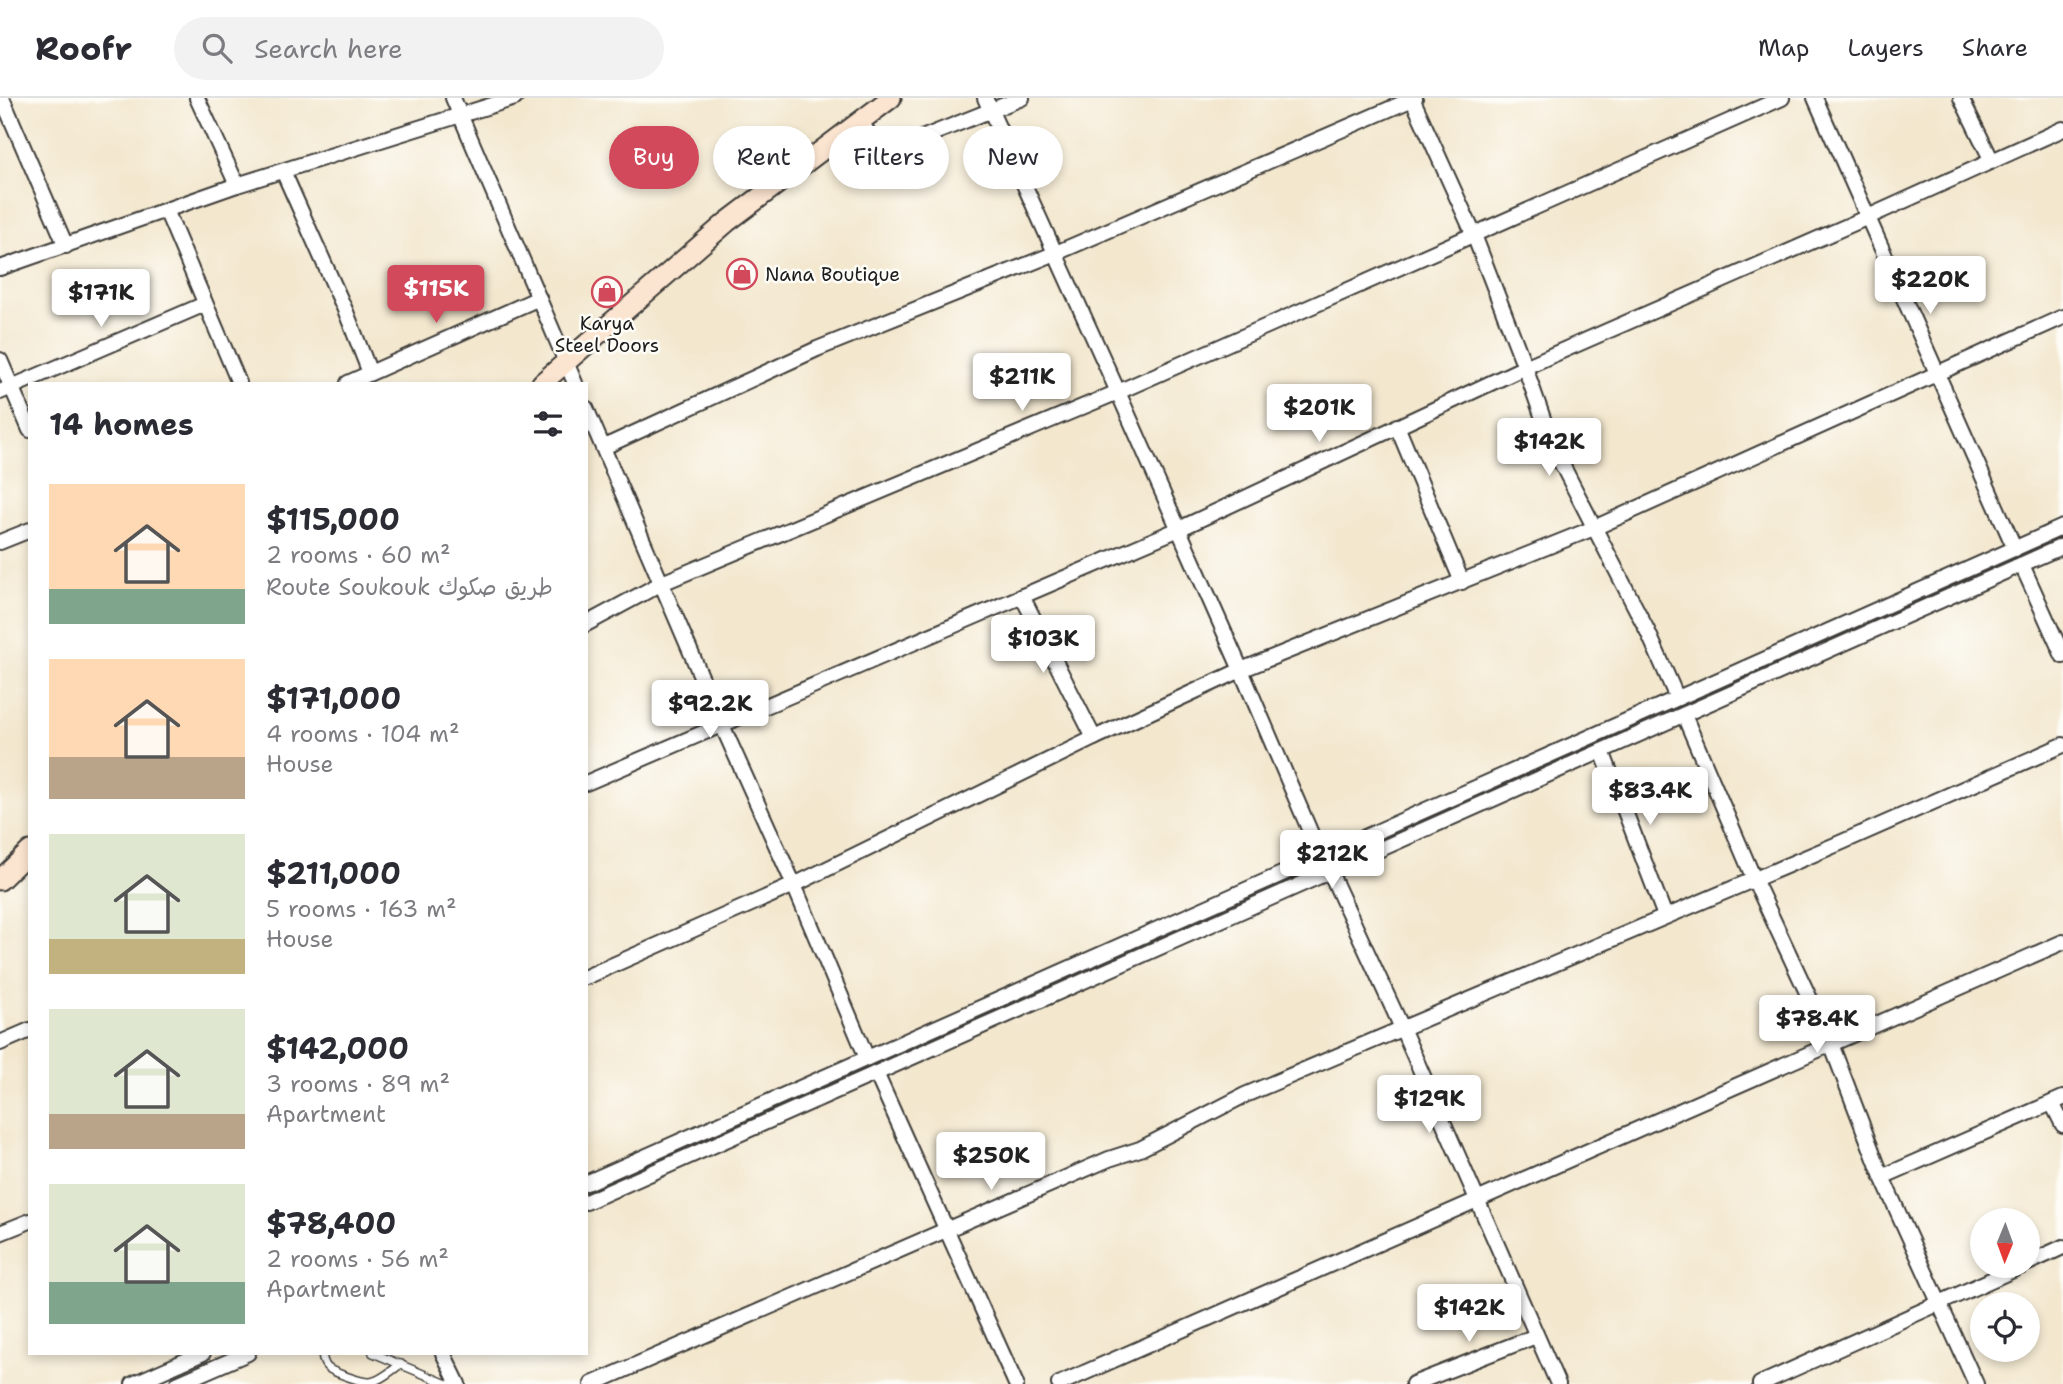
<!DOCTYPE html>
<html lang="en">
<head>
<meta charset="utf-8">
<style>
  :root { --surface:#fff; --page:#f2f2f3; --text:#2b2b33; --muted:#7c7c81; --line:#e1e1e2; --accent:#d1495b }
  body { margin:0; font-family:"Shantell Sans","Playpen Sans Arabic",sans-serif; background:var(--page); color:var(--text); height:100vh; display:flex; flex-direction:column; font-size:26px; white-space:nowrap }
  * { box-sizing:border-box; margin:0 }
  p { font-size:23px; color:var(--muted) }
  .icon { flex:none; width:38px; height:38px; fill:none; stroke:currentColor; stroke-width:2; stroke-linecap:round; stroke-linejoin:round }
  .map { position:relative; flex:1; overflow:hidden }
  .side { position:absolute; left:28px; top:284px; width:560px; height:973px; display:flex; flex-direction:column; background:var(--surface); border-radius:0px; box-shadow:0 4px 10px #0003 }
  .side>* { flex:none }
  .top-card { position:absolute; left:609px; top:28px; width:665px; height:63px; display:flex; gap:14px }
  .needle { width:46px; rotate:181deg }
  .buttons { position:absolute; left:1970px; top:1110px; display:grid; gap:14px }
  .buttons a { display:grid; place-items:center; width:70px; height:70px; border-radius:50%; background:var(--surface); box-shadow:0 4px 10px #0003; font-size:35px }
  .price { position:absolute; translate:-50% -60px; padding:0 16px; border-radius:7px; background:#fff; color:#222; font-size:23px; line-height:46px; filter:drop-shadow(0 2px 4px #0008) }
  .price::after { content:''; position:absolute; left:50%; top:42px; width:21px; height:16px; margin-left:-10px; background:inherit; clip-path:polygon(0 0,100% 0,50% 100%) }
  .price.on { background:var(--accent); color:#fff }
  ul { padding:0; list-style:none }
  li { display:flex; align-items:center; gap:21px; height:175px; padding:0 21px }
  li span { display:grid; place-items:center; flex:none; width:196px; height:140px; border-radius:0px; color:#555 }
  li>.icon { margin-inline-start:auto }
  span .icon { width:84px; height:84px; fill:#fffc; stroke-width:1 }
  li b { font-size:30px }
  h2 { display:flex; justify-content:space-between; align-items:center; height:84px; padding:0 21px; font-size:30px }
  .tag { padding:0 24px; border-radius:32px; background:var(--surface); box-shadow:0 4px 10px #0003; font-size:24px; line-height:63px }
  .tag.on { background:var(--accent); color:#fff }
  header { display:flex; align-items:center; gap:42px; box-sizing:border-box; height:98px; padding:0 35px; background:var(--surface); border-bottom:2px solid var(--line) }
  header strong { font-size:33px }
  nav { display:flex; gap:38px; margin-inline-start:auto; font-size:24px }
  .search { width:490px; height:63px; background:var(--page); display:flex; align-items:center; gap:18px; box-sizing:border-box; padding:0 24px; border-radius:38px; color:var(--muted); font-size:26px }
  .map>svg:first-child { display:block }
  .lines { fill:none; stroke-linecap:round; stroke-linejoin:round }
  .lane-casing { stroke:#3c3a37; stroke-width:10 }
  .street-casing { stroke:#3c3a37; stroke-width:18 }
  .secondary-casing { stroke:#3c3a37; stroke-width:23 }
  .lane { stroke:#fff; stroke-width:7 }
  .street { stroke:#fff; stroke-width:14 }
  .secondary { stroke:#fce5d0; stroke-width:19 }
  .labels { text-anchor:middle; stroke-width:5; stroke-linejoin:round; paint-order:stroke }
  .poi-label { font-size:19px; fill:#1c1c1c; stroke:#fdfcf7; text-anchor:start }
</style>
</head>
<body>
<header>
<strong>Roofr</strong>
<div class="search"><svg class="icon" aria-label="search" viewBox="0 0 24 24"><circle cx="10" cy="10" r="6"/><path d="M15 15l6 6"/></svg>Search here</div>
<nav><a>Map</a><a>Layers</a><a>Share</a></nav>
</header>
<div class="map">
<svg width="2063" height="1286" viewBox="0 0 2063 1286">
  <rect width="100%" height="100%" fill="#fdfcf7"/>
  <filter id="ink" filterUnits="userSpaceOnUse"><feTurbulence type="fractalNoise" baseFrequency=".0143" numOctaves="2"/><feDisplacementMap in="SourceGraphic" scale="14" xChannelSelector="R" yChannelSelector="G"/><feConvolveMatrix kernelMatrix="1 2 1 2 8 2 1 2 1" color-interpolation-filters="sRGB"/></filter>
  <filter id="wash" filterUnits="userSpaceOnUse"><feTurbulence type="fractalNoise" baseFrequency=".00686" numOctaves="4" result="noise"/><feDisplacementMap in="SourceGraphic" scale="28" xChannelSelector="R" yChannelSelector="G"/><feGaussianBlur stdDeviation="1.57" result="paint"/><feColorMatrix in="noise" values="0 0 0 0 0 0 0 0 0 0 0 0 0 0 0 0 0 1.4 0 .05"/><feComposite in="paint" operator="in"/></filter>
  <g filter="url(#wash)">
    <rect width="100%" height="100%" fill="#f3e7ce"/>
  </g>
  <g filter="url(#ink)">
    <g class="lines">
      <!-- lane casing -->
      <g class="lane-casing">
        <g id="lane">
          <path d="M322,1255C323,1261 323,1266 328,1270C335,1275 363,1285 371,1284C382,1282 392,1272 401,1266"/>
          <path d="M373,1255L447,1286"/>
        </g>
      </g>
      <!-- street casing -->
      <g class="street-casing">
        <g id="street">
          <path d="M2,0L66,148"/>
          <path d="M197,0L237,87"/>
          <path d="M453,0L575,285"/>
          <path d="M985,0L1118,294L1241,572L1321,759"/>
          <path d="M1412,0L1474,137L1525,269L1553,349L1648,534L1677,600"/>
          <path d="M1815,0L2015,451"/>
          <path d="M1961,0L1992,63"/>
          <path d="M860,23C870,37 876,51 894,51L1022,0"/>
          <path d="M283,73L346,214L370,275"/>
          <path d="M166,112L239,285"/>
          <path d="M0,170L237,87L515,0"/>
          <path d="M0,262L30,332"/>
          <path d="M348,285L539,200"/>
          <path d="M0,294L205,206"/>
          <path d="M586,310L722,627L794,787L867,960"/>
          <path d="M1397,328L1462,484"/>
          <path d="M604,349L817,251L1056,155L1415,0"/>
          <path d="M0,444L30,432"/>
          <path d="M2022,467L2063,558"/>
          <path d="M1022,498L1094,640"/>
          <path d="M586,526L662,485L1118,294L1782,0"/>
          <path d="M1684,617L1754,781L1831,946L1882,1079L1976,1286"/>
          <path d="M1602,653L1665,818"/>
          <path d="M586,685L1179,431L1525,269L1868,119L2063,31"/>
          <path d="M1330,774L1402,930L1558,1286"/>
          <path d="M586,879L794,787L1094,640L1241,572L1594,430L2063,219"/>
          <path d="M0,945L30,932"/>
          <path d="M876,975L1016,1286"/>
          <path d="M2052,1005L2063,1027"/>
          <path d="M1882,1079L2063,1000"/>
          <path d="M586,1085L2063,429"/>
          <path d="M586,1104L2063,448"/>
          <path d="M0,1135L30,1123"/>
          <path d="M2028,1165L2063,1149"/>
          <path d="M443,1255L458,1286"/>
          <path d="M133,1286L203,1255"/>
          <path d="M177,1286L248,1255"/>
          <path d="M592,1286L1109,1061L1140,1051L1245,997L1840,745L2063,647"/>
          <path d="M1059,1286L2063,844"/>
          <path d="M1413,1286L1536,1238"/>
          <path d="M1760,1286L2024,1167"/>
        </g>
      </g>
      <!-- secondary casing -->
      <g class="secondary-casing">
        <g id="secondary">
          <path d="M542,285L727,124L891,0"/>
          <path d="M0,782L30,753"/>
        </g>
      </g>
      <!-- lane -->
      <use href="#lane" class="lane"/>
      <!-- street -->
      <use href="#street" class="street"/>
      <!-- secondary -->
      <use href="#secondary" class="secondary"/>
    </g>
  </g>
  <!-- icons -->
  <defs>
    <g id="shop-ring" transform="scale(1.575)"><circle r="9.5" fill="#fdfcf7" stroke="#d1495b" stroke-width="1.5"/><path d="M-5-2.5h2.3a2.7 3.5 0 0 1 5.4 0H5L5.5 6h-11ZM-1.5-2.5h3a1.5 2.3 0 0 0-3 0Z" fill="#d1495b"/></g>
  </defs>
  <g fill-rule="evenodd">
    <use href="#shop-ring" x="742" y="176"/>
    <use href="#shop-ring" x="607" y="194"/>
  </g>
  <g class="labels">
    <!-- poi labels -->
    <g class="poi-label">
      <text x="765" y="183">Nana Boutique</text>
      <text x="607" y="232" text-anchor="middle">Karya<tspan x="607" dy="22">Steel Doors</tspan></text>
    </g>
  </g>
</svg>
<div class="buttons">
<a><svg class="needle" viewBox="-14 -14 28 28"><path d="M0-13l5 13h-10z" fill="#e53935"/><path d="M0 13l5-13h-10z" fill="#7c7c81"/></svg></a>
<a><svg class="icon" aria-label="locate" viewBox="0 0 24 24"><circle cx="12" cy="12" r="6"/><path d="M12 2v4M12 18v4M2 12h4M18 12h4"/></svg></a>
</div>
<b class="price" style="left:1930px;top:218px">$220K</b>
<b class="price on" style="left:436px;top:227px">$115K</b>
<b class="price" style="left:101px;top:231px">$171K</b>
<b class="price" style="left:1022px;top:315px">$211K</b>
<b class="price" style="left:1319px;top:346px">$201K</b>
<b class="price" style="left:1549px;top:380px">$142K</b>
<b class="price" style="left:1043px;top:577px">$103K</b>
<b class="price" style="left:710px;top:642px">$92.2K</b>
<b class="price" style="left:1650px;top:729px">$83.4K</b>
<b class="price" style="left:1332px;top:792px">$212K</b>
<b class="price" style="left:1817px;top:957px">$78.4K</b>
<b class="price" style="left:1429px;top:1037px">$129K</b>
<b class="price" style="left:991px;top:1094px">$250K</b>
<b class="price" style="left:1469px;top:1246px">$142K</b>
<div class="top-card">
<a class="tag on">Buy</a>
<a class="tag">Rent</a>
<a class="tag">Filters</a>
<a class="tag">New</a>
</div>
<section class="side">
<h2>14 homes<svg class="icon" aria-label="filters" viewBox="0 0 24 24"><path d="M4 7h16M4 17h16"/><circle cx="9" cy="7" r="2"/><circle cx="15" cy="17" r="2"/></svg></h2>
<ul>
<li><span style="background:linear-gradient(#ffd9b3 75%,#7fa58c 0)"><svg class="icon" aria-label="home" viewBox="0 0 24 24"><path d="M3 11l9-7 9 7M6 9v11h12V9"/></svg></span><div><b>$115,000</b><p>2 rooms · 60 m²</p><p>Route Soukouk طريق صكوك</p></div></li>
<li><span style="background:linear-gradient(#ffd9b3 70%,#b9a48a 0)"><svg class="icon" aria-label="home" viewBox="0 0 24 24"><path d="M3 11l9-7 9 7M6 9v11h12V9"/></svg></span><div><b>$171,000</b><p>4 rooms · 104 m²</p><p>House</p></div></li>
<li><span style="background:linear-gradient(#dfe7d0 75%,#c2b280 0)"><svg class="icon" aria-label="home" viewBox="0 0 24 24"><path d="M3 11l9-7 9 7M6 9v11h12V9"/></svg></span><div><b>$211,000</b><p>5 rooms · 163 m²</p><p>House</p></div></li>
<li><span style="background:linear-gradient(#dfe7d0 75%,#b9a48a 0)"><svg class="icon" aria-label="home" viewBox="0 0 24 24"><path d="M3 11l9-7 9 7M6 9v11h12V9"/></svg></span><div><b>$142,000</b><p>3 rooms · 89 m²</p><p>Apartment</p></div></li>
<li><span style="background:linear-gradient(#dfe7d0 70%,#7fa58c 0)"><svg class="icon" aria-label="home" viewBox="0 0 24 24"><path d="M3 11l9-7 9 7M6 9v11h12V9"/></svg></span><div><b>$78,400</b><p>2 rooms · 56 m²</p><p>Apartment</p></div></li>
</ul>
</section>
</div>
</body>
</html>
